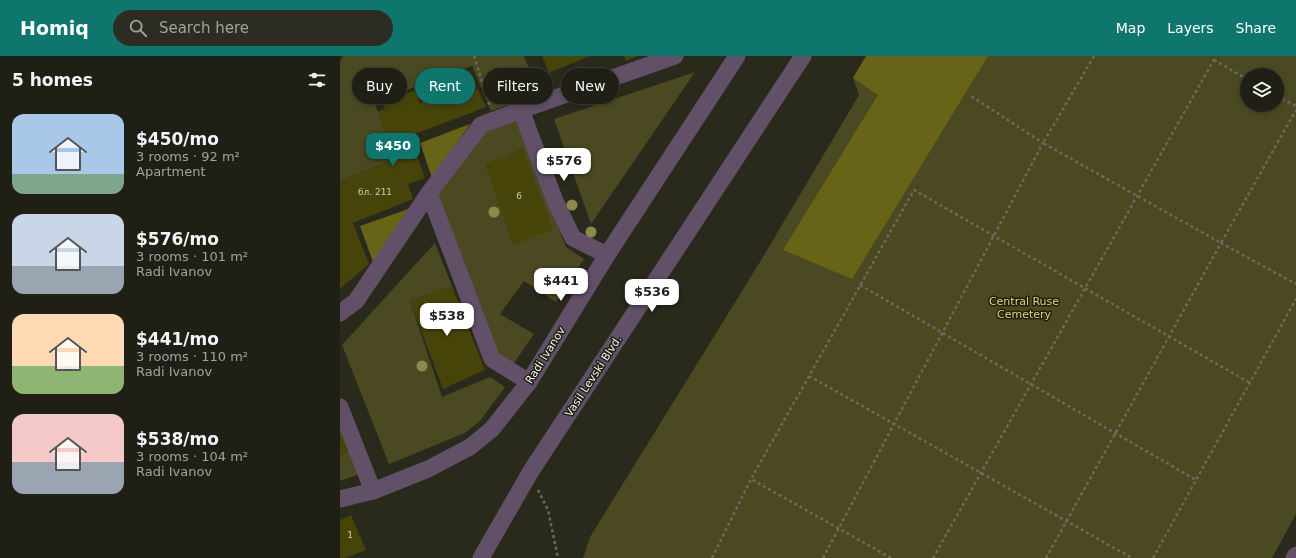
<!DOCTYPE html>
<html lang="en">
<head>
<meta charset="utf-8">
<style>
  :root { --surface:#1f1f15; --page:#2c2c22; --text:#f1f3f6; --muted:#a1a2a0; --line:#3c3d34; --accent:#0f766e }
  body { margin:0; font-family:"DejaVu Sans",sans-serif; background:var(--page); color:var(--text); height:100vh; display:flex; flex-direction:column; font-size:15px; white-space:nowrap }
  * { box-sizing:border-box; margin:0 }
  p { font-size:13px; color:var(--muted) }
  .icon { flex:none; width:22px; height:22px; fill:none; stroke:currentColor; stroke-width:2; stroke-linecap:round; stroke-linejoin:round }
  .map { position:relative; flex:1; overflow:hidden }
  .details { display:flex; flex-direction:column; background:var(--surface); width:340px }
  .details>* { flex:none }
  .guide { position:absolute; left:12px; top:12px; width:380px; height:36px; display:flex; gap:8px }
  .buttons { position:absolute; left:900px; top:12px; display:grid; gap:8px }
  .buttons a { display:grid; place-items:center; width:44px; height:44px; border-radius:50%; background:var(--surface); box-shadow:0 2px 6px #0003,0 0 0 1px var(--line); font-size:20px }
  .price { position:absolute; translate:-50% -34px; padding:0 9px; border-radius:8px; background:#fff; color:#222; font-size:13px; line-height:26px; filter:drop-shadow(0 1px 2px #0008) }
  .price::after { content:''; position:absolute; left:50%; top:24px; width:12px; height:9px; margin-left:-6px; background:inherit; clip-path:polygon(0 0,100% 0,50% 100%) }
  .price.selected { background:var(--accent); color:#fff }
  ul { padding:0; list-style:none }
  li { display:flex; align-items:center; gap:12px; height:100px; padding:0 12px }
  li span { display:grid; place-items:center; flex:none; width:112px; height:80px; border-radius:12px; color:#555 }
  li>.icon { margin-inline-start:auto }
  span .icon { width:48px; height:48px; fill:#fffc; stroke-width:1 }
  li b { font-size:17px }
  h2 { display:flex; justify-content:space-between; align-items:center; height:48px; padding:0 12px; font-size:17px }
  .tag { padding:0 14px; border-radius:18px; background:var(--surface); box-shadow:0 2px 6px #0003,0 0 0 1px var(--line); font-size:14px; line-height:36px }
  .tag.selected { background:var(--accent); color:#fff }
  header { display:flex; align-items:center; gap:24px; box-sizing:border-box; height:56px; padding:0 20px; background:var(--accent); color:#fff }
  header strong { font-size:19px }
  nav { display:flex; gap:22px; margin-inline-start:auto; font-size:14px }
  .search { width:280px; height:36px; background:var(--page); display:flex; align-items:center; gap:10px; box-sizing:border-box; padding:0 14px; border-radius:22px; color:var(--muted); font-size:15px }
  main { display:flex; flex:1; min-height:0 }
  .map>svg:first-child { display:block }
  .green { fill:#4b4921; fill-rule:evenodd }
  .forest { fill:#676417 }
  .building { fill:#474409 }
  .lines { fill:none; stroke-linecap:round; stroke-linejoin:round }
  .path { stroke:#6a6a5e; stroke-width:2.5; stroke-dasharray:3 3; stroke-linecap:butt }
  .minor { stroke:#615068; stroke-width:17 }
  .tree { fill:#8b894b }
  .labels { text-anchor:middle; stroke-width:3; stroke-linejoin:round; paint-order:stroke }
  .number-label { font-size:9px; fill:#cac9b4 }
  .park-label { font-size:11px; fill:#dcd872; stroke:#201f13 }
  .street-label { font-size:11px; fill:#f5f5ed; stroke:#201f13 }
</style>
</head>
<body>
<header>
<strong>Homiq</strong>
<div class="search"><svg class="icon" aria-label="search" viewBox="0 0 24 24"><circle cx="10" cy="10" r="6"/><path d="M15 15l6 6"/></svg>Search here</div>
<nav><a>Map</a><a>Layers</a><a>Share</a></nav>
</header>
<main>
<section class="details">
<h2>5 homes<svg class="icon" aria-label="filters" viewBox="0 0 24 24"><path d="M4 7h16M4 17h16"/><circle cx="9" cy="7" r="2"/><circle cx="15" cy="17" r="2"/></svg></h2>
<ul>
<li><span style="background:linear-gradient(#a9c7e8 75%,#7fa58c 0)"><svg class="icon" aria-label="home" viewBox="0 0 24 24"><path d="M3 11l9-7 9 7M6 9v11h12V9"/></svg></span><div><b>$450/mo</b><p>3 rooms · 92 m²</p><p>Apartment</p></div></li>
<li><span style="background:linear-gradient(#c9d6e8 65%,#9aa5b1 0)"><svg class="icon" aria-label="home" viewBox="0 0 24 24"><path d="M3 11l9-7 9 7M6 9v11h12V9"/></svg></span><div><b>$576/mo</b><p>3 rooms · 101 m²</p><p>Radi Ivanov</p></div></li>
<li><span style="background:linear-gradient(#ffd9b3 65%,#8fb573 0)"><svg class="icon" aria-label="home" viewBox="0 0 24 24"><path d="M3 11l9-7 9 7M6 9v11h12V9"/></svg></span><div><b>$441/mo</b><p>3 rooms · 110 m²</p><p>Radi Ivanov</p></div></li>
<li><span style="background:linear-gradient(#f6c9c9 60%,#9aa5b1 0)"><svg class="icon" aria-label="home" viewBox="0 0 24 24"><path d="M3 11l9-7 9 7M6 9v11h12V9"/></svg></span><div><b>$538/mo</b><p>3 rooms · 104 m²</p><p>Radi Ivanov</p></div></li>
</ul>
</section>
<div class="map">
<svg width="956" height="502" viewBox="0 0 956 502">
  <rect width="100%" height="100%" fill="#29291c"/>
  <!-- green -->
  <g class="green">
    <path d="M3,0H184L199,38L151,55L132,10L34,46L46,77L38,81L48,106L0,125V5Z"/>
    <path d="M526,0H956V458L932,502H243L250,481L423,201L519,39L513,22ZM907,19H937V49H907Z"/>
    <path d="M355,16L251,168L214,63Z"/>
    <path d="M178,64L226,191L244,203L216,246L184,225L160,258L194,278L174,307L159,300L98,138L145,76Z"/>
    <path d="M95,187L112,230L70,245L102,341L150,321L165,331L140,365L125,377L49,408L2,289Z"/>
    <path d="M14,392L25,416L0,425V399Z"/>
  </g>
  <!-- forest -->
  <g class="forest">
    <path d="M526,0H648L512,223L443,194L538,39L513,22Z"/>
    <path d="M130,68L92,122L80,87Z"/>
    <path d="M71,152L33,206L20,170Z"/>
  </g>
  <!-- building -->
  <g class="building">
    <path d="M202,0H250L209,17Z"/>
    <path d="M284,0H298L286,5Z"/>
    <path d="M115,33L118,41L138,33L146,51L70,80L85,122L68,128L73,143L13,167L29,208L0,233V125L48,106L38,81L46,77L37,56L45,53L43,48L75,34L80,47Z"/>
    <path d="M182,92L213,173L173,189L145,108Z"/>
    <path d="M112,230L145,314L103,333L70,245Z"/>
    <path d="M0,357L14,392L0,399Z"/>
    <path d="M11,459L26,494L6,502H0V464Z"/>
  </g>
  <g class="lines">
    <!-- path -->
    <g class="path">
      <path d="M134,0L150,51"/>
      <path d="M754,0L703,87L881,187L956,54"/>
      <path d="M874,4L907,23"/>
      <path d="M937,40L956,50"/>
      <path d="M520,229L856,424"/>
      <path d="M469,320L792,502"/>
      <path d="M198,434L208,454L218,502"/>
      <path d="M372,502L411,423"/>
      <path d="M483,502L703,87L631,40"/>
      <path d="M551,502L411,423L574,134L910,327"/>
      <path d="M593,502L876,0"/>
      <path d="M706,502L881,187L956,228"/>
      <path d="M813,502L956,243"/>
    </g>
    <!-- minor -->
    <g class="minor">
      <path d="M181,54L215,145L233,182L267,199"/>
      <path d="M89,137L152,303L189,326"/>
      <path d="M0,257L16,245L89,137L141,69L181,54L335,0"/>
      <path d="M0,351L33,435"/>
      <path d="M0,443L33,435L88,413L130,391L152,373L189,326L267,199L397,0"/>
      <path d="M141,502L191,415L463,0"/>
      <path d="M954,502L956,499"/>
    </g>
  </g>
  <!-- trees -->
  <g class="tree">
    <circle cx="219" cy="113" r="5.5"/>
    <circle cx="232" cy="149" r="5.5"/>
    <circle cx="154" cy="156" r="5.5"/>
    <circle cx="251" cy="176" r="5.5"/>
    <circle cx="203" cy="225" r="5.5"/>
    <circle cx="82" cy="310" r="5.5"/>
  </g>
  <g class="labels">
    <!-- number labels -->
    <g class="number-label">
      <text x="35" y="139">бл. 211</text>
      <text x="179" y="143">6</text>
      <text x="10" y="482">1</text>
    </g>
    <!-- park labels -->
    <g class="park-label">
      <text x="684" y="249">Central Ruse<tspan x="684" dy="13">Cemetery</tspan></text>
    </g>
    <!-- street labels -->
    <g class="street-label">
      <text transform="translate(205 299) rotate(-58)" y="4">Radi Ivanov</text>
      <text transform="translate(253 320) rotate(-57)" y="4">Vasil Levski Blvd.</text>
    </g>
  </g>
</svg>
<div class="buttons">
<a><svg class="icon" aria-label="layers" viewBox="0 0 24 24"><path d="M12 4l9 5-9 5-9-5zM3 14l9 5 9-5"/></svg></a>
</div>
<b class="price selected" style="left:53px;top:111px">$450</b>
<b class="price" style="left:224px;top:126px">$576</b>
<b class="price" style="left:221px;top:246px">$441</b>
<b class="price" style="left:312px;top:257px">$536</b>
<b class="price" style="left:107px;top:281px">$538</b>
<div class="guide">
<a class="tag">Buy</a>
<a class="tag selected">Rent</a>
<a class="tag">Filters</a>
<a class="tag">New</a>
</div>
</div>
</main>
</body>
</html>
